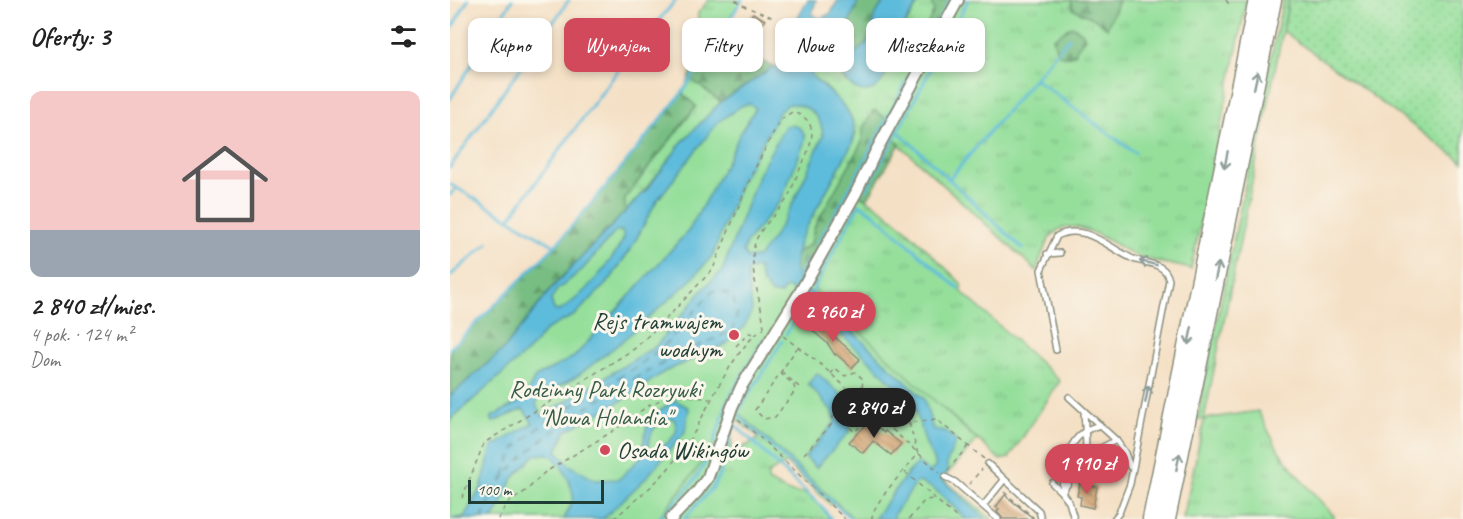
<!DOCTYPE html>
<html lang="pl">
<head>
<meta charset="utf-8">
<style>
  :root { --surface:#fff; --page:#f6f6f6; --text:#222; --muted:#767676; --line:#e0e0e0; --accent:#d1495b }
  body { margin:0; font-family:Caveat,sans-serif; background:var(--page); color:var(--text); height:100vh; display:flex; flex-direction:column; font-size:22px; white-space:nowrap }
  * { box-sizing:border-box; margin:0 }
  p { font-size:20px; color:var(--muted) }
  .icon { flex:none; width:33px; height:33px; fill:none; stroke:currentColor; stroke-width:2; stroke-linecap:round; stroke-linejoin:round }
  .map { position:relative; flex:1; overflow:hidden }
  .details { display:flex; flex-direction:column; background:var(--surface); width:450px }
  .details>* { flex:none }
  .hud { position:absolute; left:18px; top:18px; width:570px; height:54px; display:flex; gap:12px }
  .scale { position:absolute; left:18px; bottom:15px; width:136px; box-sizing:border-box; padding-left:6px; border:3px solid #1f3d34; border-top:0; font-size:16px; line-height:21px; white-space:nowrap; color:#1f3d34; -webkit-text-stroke:4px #fbf7ec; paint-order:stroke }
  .price { position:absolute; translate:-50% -51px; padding:0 14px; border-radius:21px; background:var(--accent); color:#fff; font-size:20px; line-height:39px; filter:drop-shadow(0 2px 3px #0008) }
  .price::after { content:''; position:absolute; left:50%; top:36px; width:18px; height:14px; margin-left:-9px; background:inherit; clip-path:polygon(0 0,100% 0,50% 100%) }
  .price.current { background:#222; color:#fff }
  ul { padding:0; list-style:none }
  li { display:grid; align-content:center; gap:12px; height:318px; padding:0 30px }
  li+li { border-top:2px solid var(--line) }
  li span { display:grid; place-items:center; height:186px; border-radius:12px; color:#555 }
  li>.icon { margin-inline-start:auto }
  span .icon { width:108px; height:108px; fill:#fffc; stroke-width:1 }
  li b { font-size:26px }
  h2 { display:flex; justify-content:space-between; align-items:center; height:72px; padding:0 30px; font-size:26px }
  .tag { padding:0 21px; border-radius:12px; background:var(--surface); box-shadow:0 3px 9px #0003; font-size:21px; line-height:54px }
  .tag.current { background:var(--accent); color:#fff }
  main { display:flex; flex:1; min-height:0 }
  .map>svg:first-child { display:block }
  .grass { fill:url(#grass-tufts); stroke:#5a8e68; stroke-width:1.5; fill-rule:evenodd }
  .forest { fill:url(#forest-firs); stroke:#4c7e5c; stroke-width:1.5 }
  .park { fill:#95df9b; stroke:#5a8e68; stroke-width:1.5 }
  .garden { fill:url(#garden-dots); stroke:#5a8e68; stroke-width:1.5 }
  .water { fill:#5dbbdb; stroke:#3e7c88; stroke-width:1.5; fill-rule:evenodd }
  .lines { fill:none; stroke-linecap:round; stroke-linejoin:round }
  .stream { stroke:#5dbbdb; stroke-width:3 }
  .ferry { stroke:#2e5c5e; stroke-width:1.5; stroke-dasharray:8 6; stroke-linecap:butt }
  .building { fill:url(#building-back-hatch) }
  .lane-casing { stroke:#8a8e7c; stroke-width:8 }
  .street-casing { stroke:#8a8e7c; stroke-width:14 }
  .highway-casing { stroke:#8a8e7c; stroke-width:21 }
  .path { stroke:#8a8e7c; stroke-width:1.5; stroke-dasharray:4.5 4.5; stroke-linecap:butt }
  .lane { stroke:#fff; stroke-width:5 }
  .street { stroke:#fff; stroke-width:10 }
  .highway { stroke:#fff; stroke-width:18 }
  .oneway { stroke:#8f9e9a }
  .poi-dot { fill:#d1495b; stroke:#fbf7ec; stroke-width:2 }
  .labels { text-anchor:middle; stroke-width:6; stroke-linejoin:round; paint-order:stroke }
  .poi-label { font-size:24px; fill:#1f3d34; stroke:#fbf7ec; text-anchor:end }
  .park-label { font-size:24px; fill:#375d49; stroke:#fbf7ec }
</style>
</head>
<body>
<main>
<section class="details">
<h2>Oferty: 3<svg class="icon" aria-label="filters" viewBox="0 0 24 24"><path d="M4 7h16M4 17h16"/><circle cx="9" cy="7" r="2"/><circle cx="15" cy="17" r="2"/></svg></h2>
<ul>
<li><span style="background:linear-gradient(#f6c9c9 75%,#9aa5b1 0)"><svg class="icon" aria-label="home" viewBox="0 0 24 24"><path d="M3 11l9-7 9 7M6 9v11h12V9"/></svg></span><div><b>2 840 zł/mies.</b><p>4 pok. · 124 m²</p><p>Dom</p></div></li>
</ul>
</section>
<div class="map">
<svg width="1013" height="519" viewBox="0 0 1013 519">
  <defs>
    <pattern id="grass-tufts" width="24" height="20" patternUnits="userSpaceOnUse" patternTransform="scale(1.5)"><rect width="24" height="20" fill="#95df9b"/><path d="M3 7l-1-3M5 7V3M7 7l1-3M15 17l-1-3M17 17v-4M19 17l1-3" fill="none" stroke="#80c086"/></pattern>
    <pattern id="forest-firs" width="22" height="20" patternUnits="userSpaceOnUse" patternTransform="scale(1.5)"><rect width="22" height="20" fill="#78be83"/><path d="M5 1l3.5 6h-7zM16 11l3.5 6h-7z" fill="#629c6c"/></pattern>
    <pattern id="garden-dots" width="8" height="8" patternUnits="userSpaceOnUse" patternTransform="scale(1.5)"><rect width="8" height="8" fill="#95df9b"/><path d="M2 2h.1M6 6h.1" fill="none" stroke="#80c086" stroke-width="1.8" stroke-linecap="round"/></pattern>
    <pattern id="building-back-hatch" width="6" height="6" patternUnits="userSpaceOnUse" patternTransform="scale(1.5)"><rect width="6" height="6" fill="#d09c66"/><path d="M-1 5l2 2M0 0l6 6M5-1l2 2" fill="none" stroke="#a88055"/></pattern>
  </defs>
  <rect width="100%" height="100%" fill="#fbf7ec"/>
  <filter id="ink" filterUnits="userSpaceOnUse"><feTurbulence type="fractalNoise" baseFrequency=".0167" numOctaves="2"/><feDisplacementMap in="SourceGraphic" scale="12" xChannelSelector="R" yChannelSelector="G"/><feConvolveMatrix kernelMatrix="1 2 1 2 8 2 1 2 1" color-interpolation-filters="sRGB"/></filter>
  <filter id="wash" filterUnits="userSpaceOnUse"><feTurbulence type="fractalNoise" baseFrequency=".008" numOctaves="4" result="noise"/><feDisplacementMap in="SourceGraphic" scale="24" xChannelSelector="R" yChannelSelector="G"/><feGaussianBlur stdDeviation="1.35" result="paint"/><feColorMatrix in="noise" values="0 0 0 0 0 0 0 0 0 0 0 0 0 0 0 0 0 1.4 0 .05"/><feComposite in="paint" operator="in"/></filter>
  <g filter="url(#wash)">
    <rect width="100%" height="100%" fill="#f4e0c5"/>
    <!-- grass -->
    <g class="grass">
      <path d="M259,0H292L241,79L271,102C236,136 208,176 175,212V198L246,107L232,93C247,69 248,41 248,13Z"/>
      <path d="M470,0H481L485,11L460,59L508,0H621L623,9L647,20L665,12L669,0H797L741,269C722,264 700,262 683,254C658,243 614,204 596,245C592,254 588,262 587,271L437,133L442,123L425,110L413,128L412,142L364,228L361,244L346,253L350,239L402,144L406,133L393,106L375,86L364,79L356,64C371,53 387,69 396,82L438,68L447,39Z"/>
      <path d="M833,0H839L754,419L808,411L829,451L853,482L884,516L883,519H733L754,420L747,419Z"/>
      <path d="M406,193C443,211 480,254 511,283L512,292L610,381L559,458L550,460L495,410L480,419L354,286Z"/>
      <path d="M282,407L384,501L381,505L336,463L318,474V481C334,489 337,494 356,493L373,508L379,519H208L262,449L274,411ZM280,415L309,437L304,442L282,452Z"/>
    </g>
    <!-- forest -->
    <g class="forest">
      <path d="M409,0H435L424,16L423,27L417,43L399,58C376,43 388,40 398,23C403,16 405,7 409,0Z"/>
      <path d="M481,0H508L470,72L460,59L484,11Z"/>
      <path d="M621,0H669L657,28L647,20L623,9Z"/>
      <path d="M622,26L632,32L635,38L627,48L625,54C609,61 606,53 603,38Z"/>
      <path d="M275,27L289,35L284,46L323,67L271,102L241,79Z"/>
      <path d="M232,93L246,106L175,198V212L103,286L54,349L0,396V349L105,246L167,173Z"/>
      <path d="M424,110L442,123L437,133L450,144L417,199L406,193L354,286C343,276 345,267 346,253L361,244L364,228L412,142L413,128Z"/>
    </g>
    <!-- park -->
    <path class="park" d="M352,61C359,66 360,75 366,80C385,97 412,115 402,144L350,239C344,257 339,272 353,286L362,282L366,291L527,440L493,479L542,519H404L282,407L280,415L274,412L262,449L208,519H0V396L54,349L103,287L198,188L232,142L271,102L323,67L344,65Z"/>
    <!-- garden -->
    <path class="garden" d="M839,0H1013V162L833,31Z"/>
    <!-- water -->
    <g class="water">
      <path d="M358,0H366L362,14L370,19L381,13L388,0H409C405,7 403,16 398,23C388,39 376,43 399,58L417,43L423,27L424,16L435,0H470C462,13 452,26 447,40C441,55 439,80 423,89C404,98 394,75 383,66C376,61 369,62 361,61C355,60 350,55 347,50C337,31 348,16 358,0Z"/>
      <path d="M352,61C359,66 360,75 366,80C385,97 412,115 402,144L350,239C346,253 343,265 347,279L474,399L483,429L495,431L506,441L497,462V472L491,479L536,519H516C503,507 485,484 467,482L444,514V519L425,518L457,474L468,463L480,472L486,466L476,444L464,406L459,400L416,357L355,303L349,294L339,288L334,289L331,294H321L312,282L308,268L298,270L297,275L302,310L294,327L276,344L214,372L178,397L116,431L107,451L119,465L145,480L169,479L190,458L197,426L207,413L225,400L239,408L235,432L197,477L153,519H114C117,512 123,503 123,496C121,481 111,462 99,454L85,455L63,478L53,502L43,519H0L14,517L31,488L42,447L83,423L73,409L43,422L41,417L73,400L85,377L124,357L239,230L279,158L291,131L306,108L300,104L293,105L268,122L206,202L183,245L160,280L125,315L97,329L78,351L0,420V396L54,349L103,287L198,188L232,142L271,102L323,67L344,65ZM339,104C359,104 372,117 373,136C355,175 337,225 308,257L297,258L293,252L296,243L331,200L354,143L355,136L350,128L342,125L335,126L309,173L272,271L256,286L206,346L92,416L86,405L89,397L126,377L170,343L240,281L263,255L290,183L330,111ZM166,231H172L174,238C161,263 133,297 109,311L104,310L101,300L106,291L132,270ZM223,418C225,422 228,427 226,432C222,441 207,453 198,452C199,435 203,420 223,418Z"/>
      <path d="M367,373L412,413L398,429L400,431L366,468L355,457L385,422L383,412L358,384Z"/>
    </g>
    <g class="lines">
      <!-- stream -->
      <g class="stream">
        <path d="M0,31L18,0"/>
        <path d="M585,79L685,153"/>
        <path d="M0,99L62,0"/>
        <path d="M448,131L573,249"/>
        <path d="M0,167L119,0"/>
        <path d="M499,179L619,38"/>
        <path d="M0,184L105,246"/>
        <path d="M416,190L518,0"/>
        <path d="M0,195L6,188"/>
        <path d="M59,219L180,54L226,0"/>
        <path d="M367,244L400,188L500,0"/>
        <path d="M0,276L38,243"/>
        <path d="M347,279L359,258"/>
        <path d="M362,292L409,204L423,213L509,289"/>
        <path d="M336,334L355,303"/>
        <path d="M332,341L288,412L290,417L401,519"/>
        <path d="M0,349L105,246L167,173L232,93L292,0"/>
        <path d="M264,442L278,400L314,339"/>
        <path d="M209,519C232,495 249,480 262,449"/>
        <path d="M234,519L263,487L270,473L284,424L373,508L381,519"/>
      </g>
      <!-- ferry -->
      <g class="ferry">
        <path d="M54,476L64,449L98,420L186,367L213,347L263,291L269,290L283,297L287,314L282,331"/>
        <path d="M31,519C39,505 45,487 56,475C73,454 96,437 118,421C170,384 223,356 282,331L283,332"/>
      </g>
    </g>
    <g id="blocks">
      <!-- building -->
      <g class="building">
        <path d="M303,13L315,20L295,52L283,45Z"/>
        <path d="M361,316L410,359L402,368L386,354L385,355L378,344L354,323Z"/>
        <path d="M420,421L434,433L435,431L451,444L441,455L423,441L413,453L399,442Z"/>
        <path d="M630,483L647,487L643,508L630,505L631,497L627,496Z"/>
        <path d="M555,495L584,519H553L547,512L549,509L546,507Z"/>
      </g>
    </g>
  </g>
  <g filter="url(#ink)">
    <use href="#blocks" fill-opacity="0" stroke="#8a8e7c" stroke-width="1.5"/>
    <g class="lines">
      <!-- lane casing -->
      <g class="lane-casing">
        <g id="lane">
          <path d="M597,254L610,253"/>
          <path d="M606,350L591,270L607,236C633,222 658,247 681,258C695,265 715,261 719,280L680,484L669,513L664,519"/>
          <path d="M619,397L666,440"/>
          <path d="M538,464L589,511L591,519"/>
          <path d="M495,477L505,482L548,519"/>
          <path d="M621,478L627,454L651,448"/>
          <path d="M628,478C640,458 635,434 634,411"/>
          <path d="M637,479C643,469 643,458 650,449"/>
          <path d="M602,483L612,493"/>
          <path d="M612,490C614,461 618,433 650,425"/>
          <path d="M533,506L554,480"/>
          <path d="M624,519L619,502L612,493L621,478L637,479L646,476L651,461V448L666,440L675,453L680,467"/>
        </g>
      </g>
      <!-- street casing -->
      <g class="street-casing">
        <path id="street" d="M221,519L247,492L258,477L282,407L291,387L349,294L406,193L425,153L508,0"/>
      </g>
      <!-- highway casing -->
      <g class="highway-casing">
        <g id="highway">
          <path d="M702,519L808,0"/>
          <path d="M716,519L822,0"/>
        </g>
      </g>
      <!-- path -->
      <g class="path">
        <path d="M285,0L296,7L322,17"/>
        <path d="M776,0L781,7"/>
        <path d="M333,336L368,362L490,473"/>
        <path d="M286,346L299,333L304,334"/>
        <path d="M332,372L349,387"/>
        <path d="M330,373L344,385L345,391L325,417L314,419L305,410L347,348"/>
        <path d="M381,374L385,368L395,376L405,372L413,379L412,388L446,418L440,427"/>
        <path d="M288,419L314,441L395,519"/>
        <path d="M440,428L458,424"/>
        <path d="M354,454L381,425L384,414L405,432L422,413"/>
        <path d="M498,470L518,446"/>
        <path d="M455,472L508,519"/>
        <path d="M519,484L532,469"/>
        <path d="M554,492L583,517L582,519"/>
        <path d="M12,498L34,443L184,349L215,320L263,269L302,174L330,120L342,112C376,121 358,152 348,173C344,182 341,193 335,202C325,216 307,230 304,247C299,273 312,302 314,328"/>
        <path d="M48,519L57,504L77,490L94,473L163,431L199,405L219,396L234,395L260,399"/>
        <path d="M164,519C182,502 207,484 221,465C229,454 238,443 245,431C258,406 289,341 314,329"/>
        <path d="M422,519C421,504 458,467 468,454L459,423L486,419L534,459"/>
        <path d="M459,519L474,501L485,498"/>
      </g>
      <!-- lane -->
      <use href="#lane" class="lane"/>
      <!-- street -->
      <use href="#street" class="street"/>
      <!-- highway -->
      <use href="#highway" class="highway"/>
    </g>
    <!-- one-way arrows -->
    <defs><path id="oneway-shaft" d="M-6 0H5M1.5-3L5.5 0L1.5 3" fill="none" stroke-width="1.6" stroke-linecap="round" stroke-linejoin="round" transform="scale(1.5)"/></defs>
    <g class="oneway">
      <use href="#oneway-shaft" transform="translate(806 80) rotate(-78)"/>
      <use href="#oneway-shaft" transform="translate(776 160) rotate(101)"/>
      <use href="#oneway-shaft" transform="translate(698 263) rotate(-166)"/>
      <use href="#oneway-shaft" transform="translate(767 271) rotate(-78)"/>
      <use href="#oneway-shaft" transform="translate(740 336) rotate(102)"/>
      <use href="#oneway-shaft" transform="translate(697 394) rotate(-79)"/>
      <use href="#oneway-shaft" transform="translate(728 462) rotate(-78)"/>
    </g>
  </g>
  <!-- markers -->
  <g class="poi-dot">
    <circle cx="284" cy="335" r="6"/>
    <circle cx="155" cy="450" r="6"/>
  </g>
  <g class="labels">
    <!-- poi labels -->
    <g class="poi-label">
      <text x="272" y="329">Rejs tramwajem<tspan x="272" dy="28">wodnym</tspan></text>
      <text x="167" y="458" text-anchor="start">Osada Wikingów</text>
    </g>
    <!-- park labels -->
    <g class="park-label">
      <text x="155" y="397">Rodzinny Park Rozrywki<tspan x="155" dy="28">"Nowa Holandia"</tspan></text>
    </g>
  </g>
</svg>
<div class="scale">100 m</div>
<b class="price" style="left:383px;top:343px">2 960 zł</b>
<b class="price current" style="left:424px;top:439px">2 840 zł</b>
<b class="price" style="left:637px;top:495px">1 910 zł</b>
<div class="hud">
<a class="tag">Kupno</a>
<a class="tag current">Wynajem</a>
<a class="tag">Filtry</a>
<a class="tag">Nowe</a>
<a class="tag">Mieszkanie</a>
</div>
</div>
</main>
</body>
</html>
